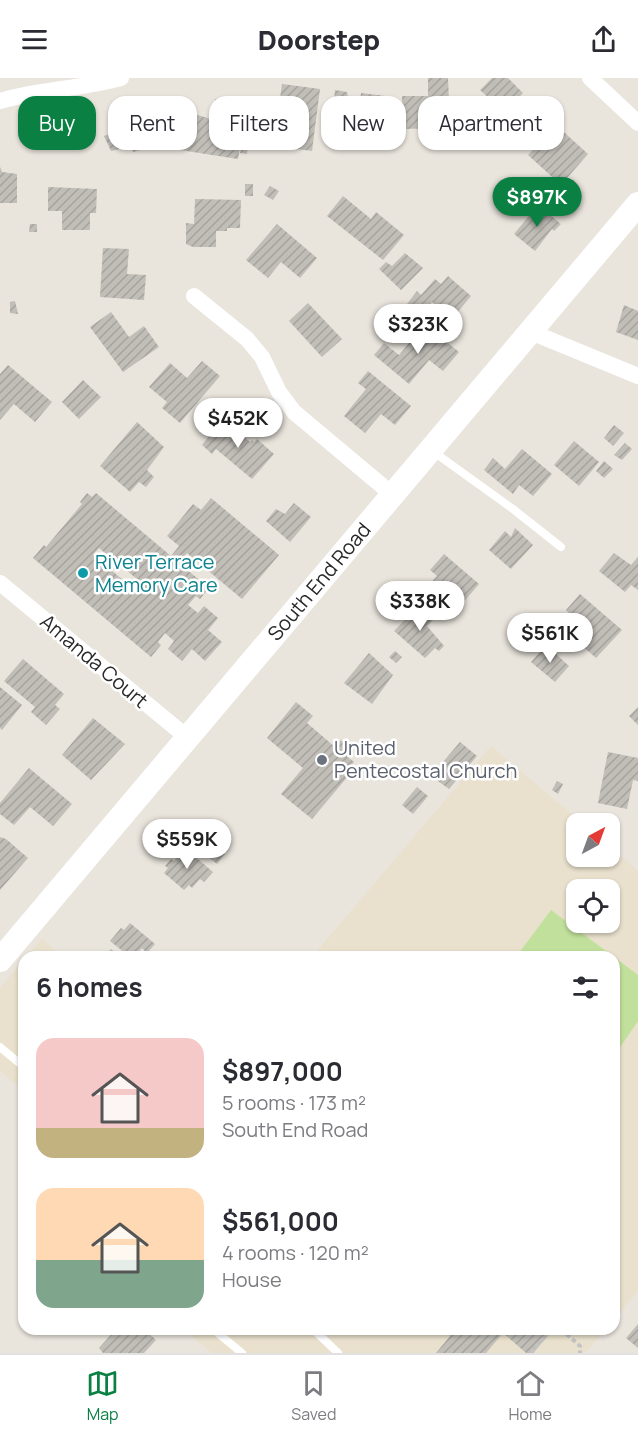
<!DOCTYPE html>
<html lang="en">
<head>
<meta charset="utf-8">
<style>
  :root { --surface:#fff; --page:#f7f7f7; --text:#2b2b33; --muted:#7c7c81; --line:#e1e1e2; --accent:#0b8043 }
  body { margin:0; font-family:Manrope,sans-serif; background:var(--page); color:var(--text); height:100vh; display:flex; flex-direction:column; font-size:22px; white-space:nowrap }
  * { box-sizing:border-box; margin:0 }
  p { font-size:20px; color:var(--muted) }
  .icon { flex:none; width:33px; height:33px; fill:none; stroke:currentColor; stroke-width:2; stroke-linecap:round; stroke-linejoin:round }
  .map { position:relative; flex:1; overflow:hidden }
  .panel { position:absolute; left:18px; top:873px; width:602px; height:384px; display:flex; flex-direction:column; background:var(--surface); border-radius:18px; box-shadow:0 2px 4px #0004 }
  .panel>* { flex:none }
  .banner { position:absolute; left:18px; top:18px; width:603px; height:54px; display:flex; gap:12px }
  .needle { width:39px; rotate:41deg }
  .buttons { position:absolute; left:566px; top:735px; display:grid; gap:12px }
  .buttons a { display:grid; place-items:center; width:54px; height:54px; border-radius:12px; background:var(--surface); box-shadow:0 2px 4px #0004; font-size:30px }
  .price { position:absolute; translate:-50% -51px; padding:0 14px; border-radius:21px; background:#fff; color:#222; font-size:20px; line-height:39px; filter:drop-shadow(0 2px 3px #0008) }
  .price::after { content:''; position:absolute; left:50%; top:36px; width:18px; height:14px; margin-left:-9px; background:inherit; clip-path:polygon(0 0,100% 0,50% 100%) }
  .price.selected { background:var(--accent); color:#fff }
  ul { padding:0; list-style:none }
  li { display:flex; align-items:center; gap:18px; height:150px; padding:0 18px }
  li span { display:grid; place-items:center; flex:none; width:168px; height:120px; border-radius:18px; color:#555 }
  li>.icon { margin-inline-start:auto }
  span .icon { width:72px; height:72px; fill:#fffc; stroke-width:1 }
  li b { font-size:26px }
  h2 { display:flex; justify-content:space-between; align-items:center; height:72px; padding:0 18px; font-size:26px }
  .tag { padding:0 21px; border-radius:18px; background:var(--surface); box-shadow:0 2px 4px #0004; font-size:21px; line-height:54px }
  .tag.selected { background:var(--accent); color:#fff }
  header { display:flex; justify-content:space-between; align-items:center; height:78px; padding:0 18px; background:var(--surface); font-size:27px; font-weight:800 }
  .dock { display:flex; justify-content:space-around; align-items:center; height:84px; border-top:2px solid var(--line); background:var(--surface); font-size:16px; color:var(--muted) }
  .dock a { display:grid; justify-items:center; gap:3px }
  .dock .selected { color:var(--accent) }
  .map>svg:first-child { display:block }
  .education { fill:#e9e1cd; fill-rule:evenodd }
  .pitch { fill:#c0e09b }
  .building { fill:url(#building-hatch); fill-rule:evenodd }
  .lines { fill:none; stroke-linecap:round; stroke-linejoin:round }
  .path { stroke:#c3c3c3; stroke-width:4; stroke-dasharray:4.5 3; stroke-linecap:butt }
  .lane { stroke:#fff; stroke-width:8 }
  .street { stroke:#fff; stroke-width:16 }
  .secondary { stroke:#fff; stroke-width:24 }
  .culture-dot { fill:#0f9aa8; stroke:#fff; stroke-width:2 }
  .worship-dot { fill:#6b7280; stroke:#fff; stroke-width:2 }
  .labels { text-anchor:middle; stroke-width:5; stroke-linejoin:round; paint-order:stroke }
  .culture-label { font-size:20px; fill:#0d838f; stroke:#fff; text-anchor:start }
  .street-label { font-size:20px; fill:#282828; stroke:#fff }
  .worship-label { font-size:20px; fill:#5b616d; stroke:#fff; text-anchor:start }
</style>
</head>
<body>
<header><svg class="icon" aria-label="menu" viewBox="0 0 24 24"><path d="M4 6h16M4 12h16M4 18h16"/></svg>Doorstep<svg class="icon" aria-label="share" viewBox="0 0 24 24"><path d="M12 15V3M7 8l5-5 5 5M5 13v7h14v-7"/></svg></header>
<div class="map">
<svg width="638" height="1275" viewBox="0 0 638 1275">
  <defs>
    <pattern id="building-hatch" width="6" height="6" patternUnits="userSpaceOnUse" patternTransform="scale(1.5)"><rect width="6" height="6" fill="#c1beb8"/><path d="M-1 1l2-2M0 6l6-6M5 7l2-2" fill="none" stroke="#a6a39e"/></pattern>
  </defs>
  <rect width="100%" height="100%" fill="#e9e4dc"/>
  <!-- education -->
  <g class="education">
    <path d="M491,668L582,745L576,746V778H609V768L638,793V1213L614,1242V879H312ZM576,812H609V844H576Z"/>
    <path d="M42,861L63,879H26Z"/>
    <path d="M24,882V1013L0,993V910Z"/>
    <path d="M183,1251H606L585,1275H212Z"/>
  </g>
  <!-- pitch -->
  <path class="pitch" d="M551,832L638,897V943L614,978V879H516Z"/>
  <!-- building -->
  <g class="building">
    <path d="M428,0H448L449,22H443L444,50L403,51L402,18H428Z"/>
    <path d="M492,0H508L523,15L520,18L543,40L535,48L537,51L524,64L510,50L506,54L498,46L494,47L489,42L492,39L484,30L491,22L480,12Z"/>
    <path d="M282,6L320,11L312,73L274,68Z"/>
    <path d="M335,12L347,14L349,24L360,25L361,15L385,18L382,59L375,64L357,63L356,68H329Z"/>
    <path d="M215,21L247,25L238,81L180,72L183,48L191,50V35L214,42Z"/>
    <path d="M154,35L164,66L133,74L131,68L111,73L104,58L122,52L120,38Z"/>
    <path d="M556,47L588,76L561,107L528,77Z"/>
    <path d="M242,67L248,68L247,76L240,75Z"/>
    <path d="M0,89L2,94L17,96V125H0Z"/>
    <rect x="245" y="106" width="8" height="12"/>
    <path d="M270,108L279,113L273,122L264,117Z"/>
    <path d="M48,109L97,111L96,135H90V152H62V133H48Z"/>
    <path d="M343,118L371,141L376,134L404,157L383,182L327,138Z"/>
    <path d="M195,121L241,122L240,150H227V153H216V169H193L186,166V145L194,146Z"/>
    <path d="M538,127L561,146L554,153L552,151L535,173L514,156Z"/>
    <path d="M30,146H37V154H29Z"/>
    <path d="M277,146L317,180L300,200L281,184L268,200L246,182Z"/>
    <path d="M103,170L129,171L127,196L146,197L144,222L100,219Z"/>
    <path d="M405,175L423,190L401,212L379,191L386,184L392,188Z"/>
    <path d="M448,198L471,218L452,241L432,224L420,238L407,226L417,213L421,217L435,201L441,206Z"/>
    <path d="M15,223L18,236L10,235V224Z"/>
    <path d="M308,225L342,261L322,279L289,243Z"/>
    <path d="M624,227L638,233V262L616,254Z"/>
    <path d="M111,234L129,259L144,248L159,269L123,294L90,249Z"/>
    <path d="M425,246L459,274L443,293L429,282L409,306L374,277L384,265L399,277Z"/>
    <path d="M202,283L220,298L180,345L162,330L167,324L149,309L170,285L187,300Z"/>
    <path d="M8,287L52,324L35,344L14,326L0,342V296Z"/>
    <path d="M368,293L411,328L395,347L381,336L365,355L344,338L366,311L358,305Z"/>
    <path d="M83,302L101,319L79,341L62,324Z"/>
    <path d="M223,341L250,364L252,362L254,364L257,361L274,376L252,401L216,371L212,376L202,367Z"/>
    <path d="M137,344L164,369L147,392L154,399L146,409L139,404L130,414L100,388Z"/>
    <path d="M614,347L624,355L613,368L604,360Z"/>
    <path d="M574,363L599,384L579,408L554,387Z"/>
    <path d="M625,365L632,371L622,382L614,377Z"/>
    <path d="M522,371L552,396L533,418L519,407L513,416L484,392L493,380L505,391Z"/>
    <path d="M604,383L613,391L604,400L596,393Z"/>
    <path d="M87,415L92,419L96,415L171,478L179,468L167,458L193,426L201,432L211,420L279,477L242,521L187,475L179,485L209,510L200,521L196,518L188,527L198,535L204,528L218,540L208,552L222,564L205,583L192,571L182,583L168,571L174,563L165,555L158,564L161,567L151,579L33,480L44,467L46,469L82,426L80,424ZM99,470L142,505L136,513L93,477Z"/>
    <path d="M294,425L311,439L290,464L266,443L276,431L285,436Z"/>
    <path d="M515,450L533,467L511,491L489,472L505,453L511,459Z"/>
    <path d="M614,475L631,487L638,479V512L631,507L625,514L599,493Z"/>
    <path d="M444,476L479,506L450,540L421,516L437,498L430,492Z"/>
    <path d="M580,516L622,552L596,580L564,552L574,541L566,532Z"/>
    <path d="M420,526L436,539L427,548L444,568L439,573L435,570L425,580L394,553Z"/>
    <path d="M546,567L569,588L555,604L531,584Z"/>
    <path d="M395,573L402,579L396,585L389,579Z"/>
    <path d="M369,575L393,597L372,626L344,605Z"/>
    <path d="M23,581L64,616L55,627L60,631L46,647L31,634L35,629L4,603Z"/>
    <path d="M0,609L22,627L2,652L0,650Z"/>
    <path d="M296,624L313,638L307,645L335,669L341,662L354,674L349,680L354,684L346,694L349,697L312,741L281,716L303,690L267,660Z"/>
    <path d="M638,629V647L629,638Z"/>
    <path d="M93,640L125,666L91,702L62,677Z"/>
    <path d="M460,664L477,678L449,711L431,698Z"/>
    <path d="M608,674L638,680V703L633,702L627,731L598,725Z"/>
    <path d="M29,690L72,726L53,748L30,729L14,747L0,736V725Z"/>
    <path d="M557,703L563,706L558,716L552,712Z"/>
    <path d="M417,709L428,718L413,736L402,727Z"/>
    <path d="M203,758L225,776L217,786L194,768Z"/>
    <path d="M0,759L6,761L28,780L0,812Z"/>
    <path d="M185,770L213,794L204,804L200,801L192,810L189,807L184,812L164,795L168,790L165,788L171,781L174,783Z"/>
    <path d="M130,845L155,866L147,875L142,870L134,879H130L110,863L121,850L124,852Z"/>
    <path d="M111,871L121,879H109L106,877Z"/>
    <path d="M638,1246V1270L626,1260Z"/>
    <path d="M116,1251H144L156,1262L144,1275H103L99,1270Z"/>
    <path d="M442,1251H554L533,1275H526L503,1255L486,1275H436L450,1258Z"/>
  </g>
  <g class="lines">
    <!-- path -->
    <g class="path">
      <path d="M561,1251L580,1268V1275"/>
      <path d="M531,1275L551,1251"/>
    </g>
    <!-- lane -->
    <g class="lane">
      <path d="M431,372L513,431L561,469"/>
      <path d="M0,969L24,989"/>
      <path d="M213,1251L242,1275"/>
      <path d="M313,1251L338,1275"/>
    </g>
    <!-- street -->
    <g class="street">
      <path d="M590,0L638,45"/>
      <path d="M0,23C40,11 81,11 121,0"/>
      <path d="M194,218L247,261L262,279L279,314L294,334L393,417"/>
      <path d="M531,254L638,298"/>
      <path d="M0,505L188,660"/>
    </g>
    <!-- secondary -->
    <path class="secondary" id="s1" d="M0,882L638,126"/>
  </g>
  <!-- markers -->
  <circle class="culture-dot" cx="83" cy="495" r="6"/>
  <circle class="worship-dot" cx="322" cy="682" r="6"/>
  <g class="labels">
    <!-- culture labels -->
    <g class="culture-label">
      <text x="95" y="491">River Terrace<tspan x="95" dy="23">Memory Care</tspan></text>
    </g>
    <!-- street labels -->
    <g class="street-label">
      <text dy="7" stroke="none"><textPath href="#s1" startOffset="495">South End Road</textPath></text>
      <text transform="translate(94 583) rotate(40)" y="7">Amanda Court</text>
    </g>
    <!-- worship labels -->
    <g class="worship-label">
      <text x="334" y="677">United<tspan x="334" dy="23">Pentecostal Church</tspan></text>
    </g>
  </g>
</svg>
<div class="buttons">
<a><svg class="needle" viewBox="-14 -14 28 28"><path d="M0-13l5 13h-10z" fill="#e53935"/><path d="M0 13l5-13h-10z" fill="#7c7c81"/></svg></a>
<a><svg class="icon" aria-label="locate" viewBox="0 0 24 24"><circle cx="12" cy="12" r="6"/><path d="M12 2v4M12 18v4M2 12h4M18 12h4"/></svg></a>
</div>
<b class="price selected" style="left:537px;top:150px">$897K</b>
<b class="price" style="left:418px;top:277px">$323K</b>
<b class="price" style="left:238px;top:371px">$452K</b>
<b class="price" style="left:420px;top:554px">$338K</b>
<b class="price" style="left:550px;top:586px">$561K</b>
<b class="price" style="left:187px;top:792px">$559K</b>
<div class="banner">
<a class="tag selected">Buy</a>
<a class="tag">Rent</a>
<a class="tag">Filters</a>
<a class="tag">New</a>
<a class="tag">Apartment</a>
</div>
<section class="panel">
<h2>6 homes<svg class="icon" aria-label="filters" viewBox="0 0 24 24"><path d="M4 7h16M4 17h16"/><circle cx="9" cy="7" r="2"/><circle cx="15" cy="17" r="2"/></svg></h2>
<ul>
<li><span style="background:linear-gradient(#f6c9c9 75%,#c2b280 0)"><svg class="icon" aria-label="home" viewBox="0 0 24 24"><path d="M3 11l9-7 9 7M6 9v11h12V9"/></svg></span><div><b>$897,000</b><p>5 rooms · 173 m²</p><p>South End Road</p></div></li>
<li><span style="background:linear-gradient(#ffd9b3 60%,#7fa58c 0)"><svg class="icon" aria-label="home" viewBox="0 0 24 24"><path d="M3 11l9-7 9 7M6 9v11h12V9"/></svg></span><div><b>$561,000</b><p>4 rooms · 120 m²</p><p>House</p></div></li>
</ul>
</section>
</div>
<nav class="dock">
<a class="selected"><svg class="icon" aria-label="map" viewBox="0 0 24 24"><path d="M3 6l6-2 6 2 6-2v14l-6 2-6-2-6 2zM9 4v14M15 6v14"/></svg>Map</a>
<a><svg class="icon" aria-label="saved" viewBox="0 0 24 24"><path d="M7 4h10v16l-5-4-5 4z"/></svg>Saved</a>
<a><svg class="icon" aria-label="home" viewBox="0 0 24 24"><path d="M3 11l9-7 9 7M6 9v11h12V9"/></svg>Home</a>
</nav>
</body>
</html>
